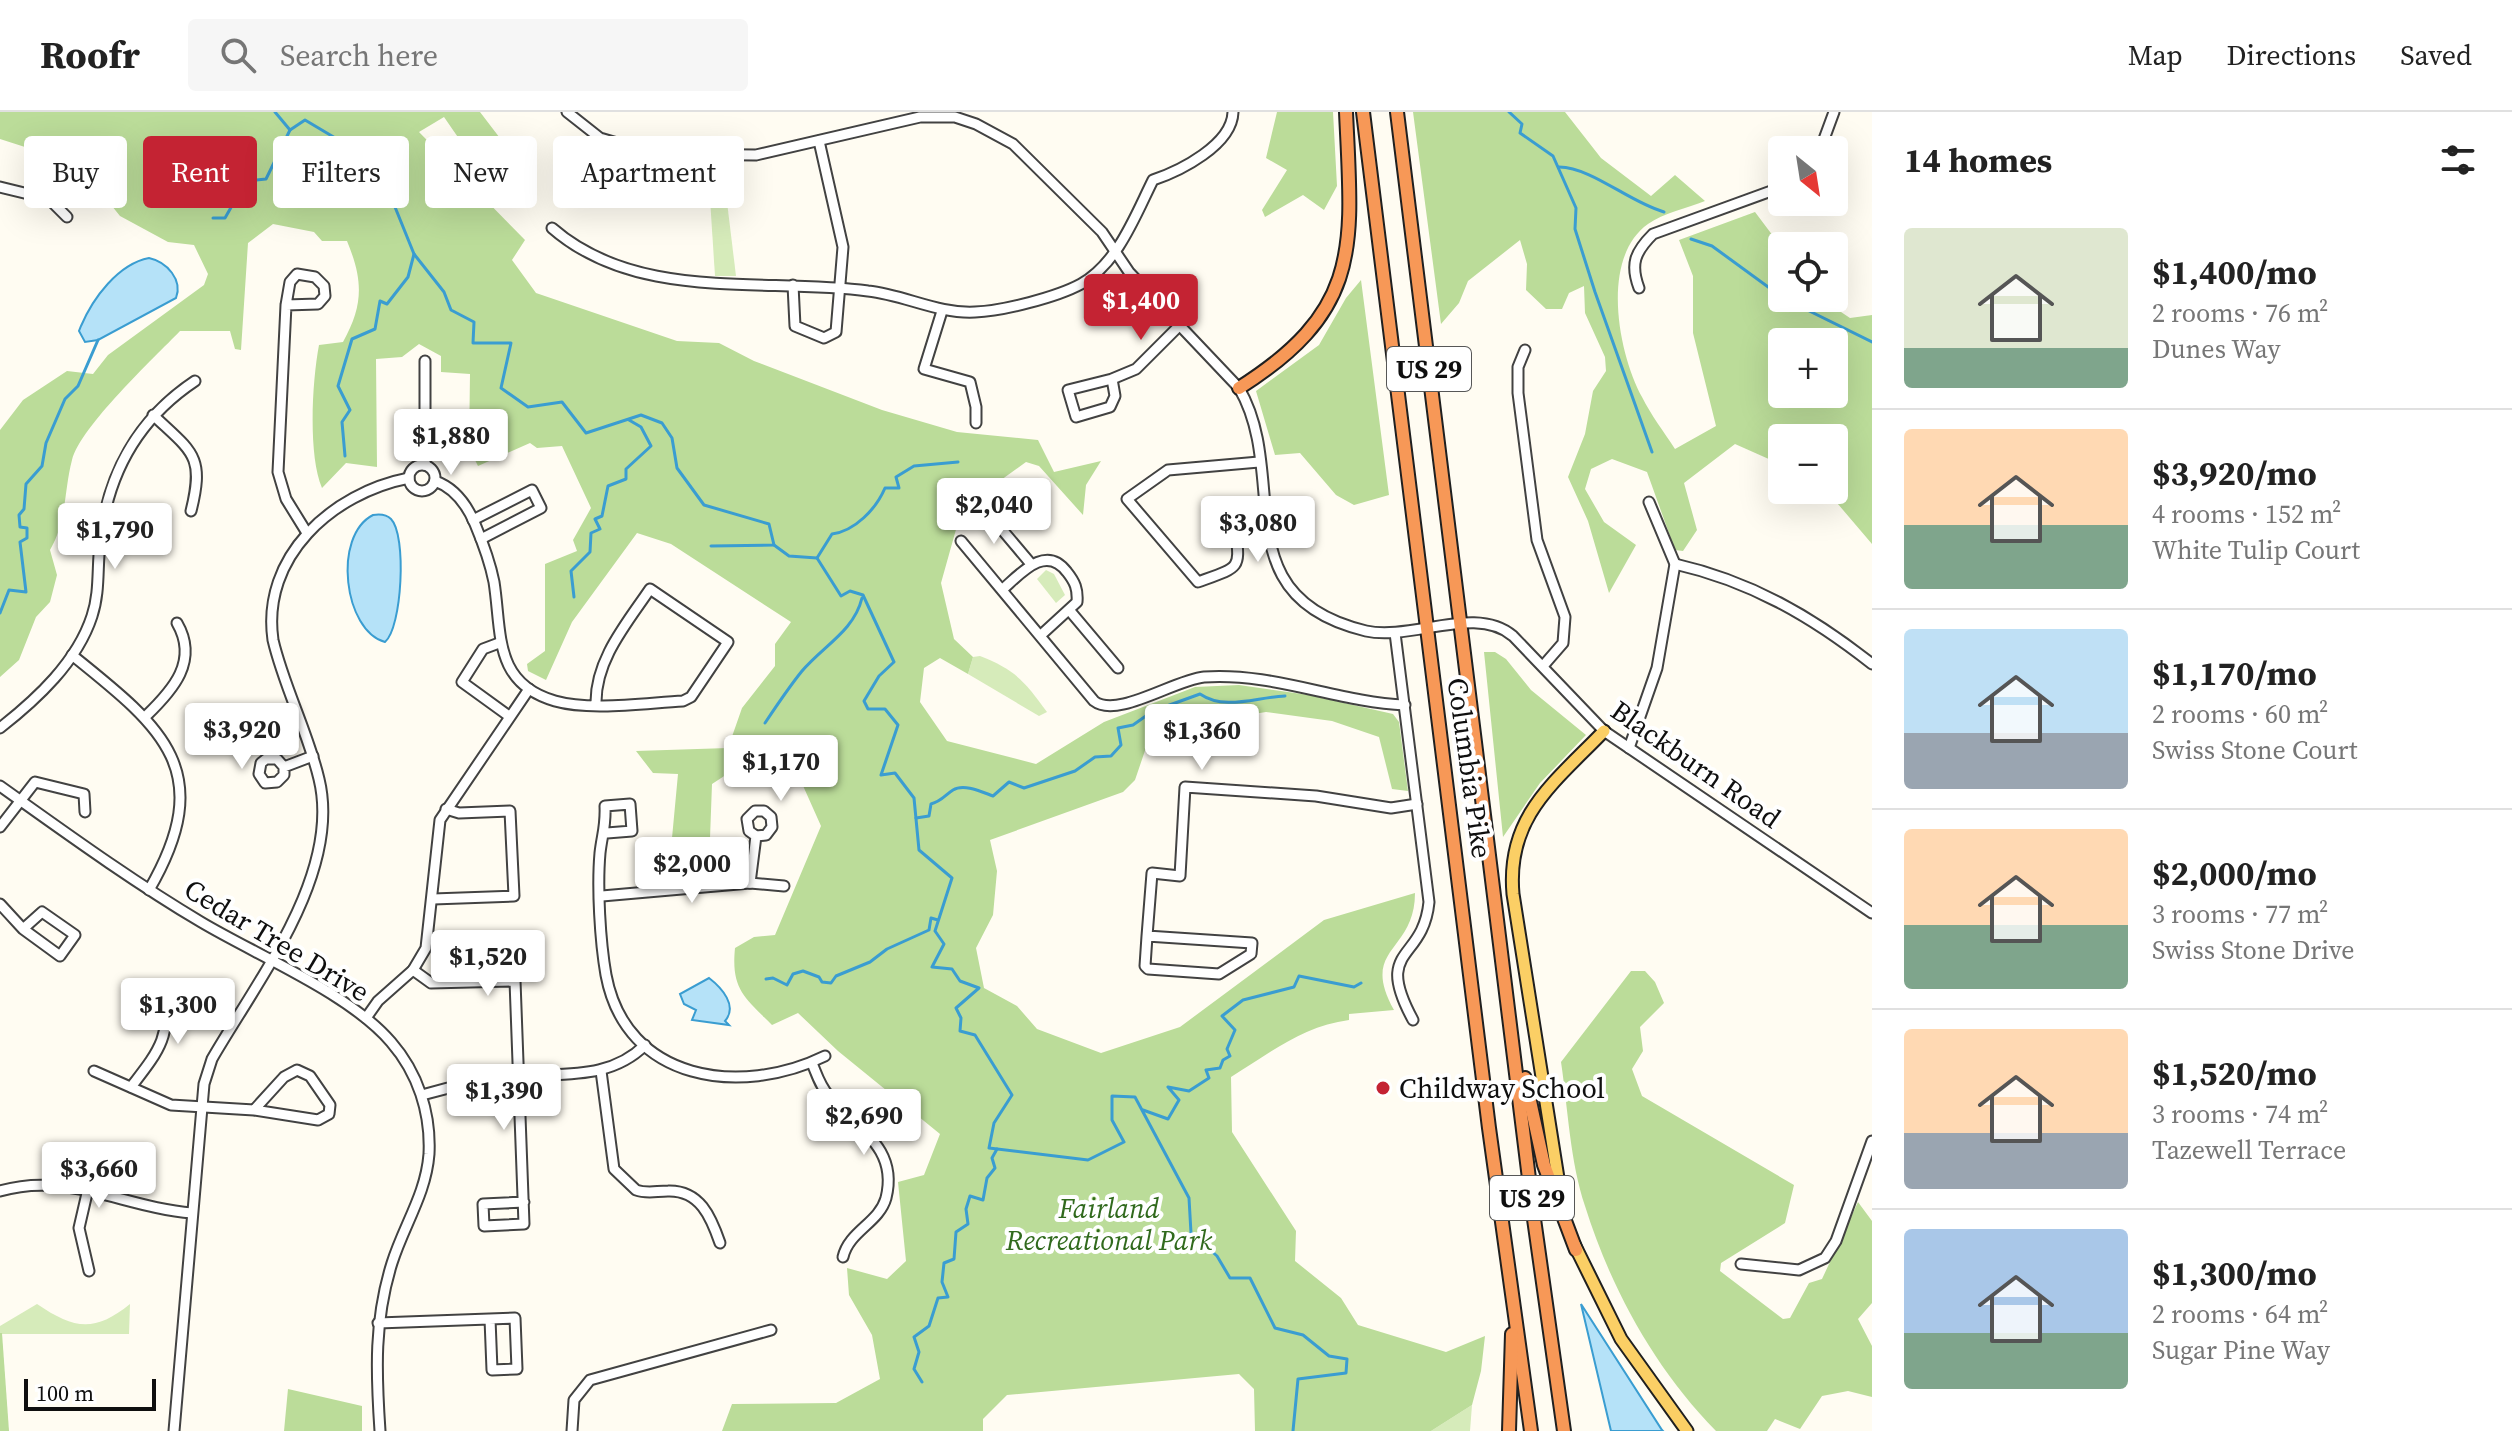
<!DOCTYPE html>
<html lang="en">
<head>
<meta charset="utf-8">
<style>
  :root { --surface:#fff; --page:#f6f6f6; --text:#222; --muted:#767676; --line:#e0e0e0; --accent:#c42333 }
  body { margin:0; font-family:"Source Serif 4",serif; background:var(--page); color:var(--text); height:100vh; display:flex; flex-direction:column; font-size:30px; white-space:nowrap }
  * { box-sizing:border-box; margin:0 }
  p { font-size:26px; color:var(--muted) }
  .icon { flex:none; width:44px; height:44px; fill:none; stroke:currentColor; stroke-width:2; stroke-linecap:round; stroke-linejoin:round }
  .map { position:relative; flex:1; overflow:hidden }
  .details { display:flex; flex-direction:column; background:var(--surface); width:640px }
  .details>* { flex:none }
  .top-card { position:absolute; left:24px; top:24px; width:760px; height:72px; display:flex; gap:16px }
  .needle { width:52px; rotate:150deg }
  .tools { position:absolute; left:1768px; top:24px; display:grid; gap:16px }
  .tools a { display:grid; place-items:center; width:80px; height:80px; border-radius:8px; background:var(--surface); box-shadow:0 8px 32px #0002; font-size:40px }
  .scale { position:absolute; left:24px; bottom:20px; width:132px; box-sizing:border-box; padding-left:8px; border:4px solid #0f0f0f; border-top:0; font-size:22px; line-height:28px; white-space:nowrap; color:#0f0f0f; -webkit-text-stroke:6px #fff; paint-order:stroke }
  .price { position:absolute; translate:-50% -68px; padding:0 18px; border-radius:8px; background:#fff; color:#222; font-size:26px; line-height:52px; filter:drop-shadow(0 2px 4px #0008) }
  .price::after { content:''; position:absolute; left:50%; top:48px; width:24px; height:18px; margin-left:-12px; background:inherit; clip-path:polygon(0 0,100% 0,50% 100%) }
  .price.selected { background:var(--accent); color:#fff }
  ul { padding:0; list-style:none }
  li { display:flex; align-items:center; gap:24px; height:200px; padding:0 32px }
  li+li { border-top:2px solid var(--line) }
  li span { display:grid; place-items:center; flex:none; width:224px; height:160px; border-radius:8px; color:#555 }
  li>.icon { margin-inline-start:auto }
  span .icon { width:96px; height:96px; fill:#fffc; stroke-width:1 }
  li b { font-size:34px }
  h2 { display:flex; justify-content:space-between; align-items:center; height:96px; padding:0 32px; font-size:34px }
  .chip { padding:0 28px; border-radius:8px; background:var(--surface); box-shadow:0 8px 32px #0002; font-size:28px; line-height:72px }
  .chip.selected { background:var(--accent); color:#fff }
  header { display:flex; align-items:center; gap:48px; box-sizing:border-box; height:112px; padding:0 40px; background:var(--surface); border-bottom:2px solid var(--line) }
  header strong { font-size:38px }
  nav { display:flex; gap:44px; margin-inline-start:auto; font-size:28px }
  .search { width:560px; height:72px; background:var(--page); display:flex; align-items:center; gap:20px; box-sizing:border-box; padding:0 28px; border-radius:8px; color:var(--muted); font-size:30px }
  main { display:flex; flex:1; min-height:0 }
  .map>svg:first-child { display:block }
  .green { fill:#d6ebba }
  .forest { fill:#bbdc99; fill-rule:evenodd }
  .water { fill:#b5e2f8; stroke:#3a9dd1; stroke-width:2 }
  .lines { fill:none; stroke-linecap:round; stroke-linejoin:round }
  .stream { stroke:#3a9dd1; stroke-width:3 }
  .minor-casing { stroke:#424242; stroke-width:13 }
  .major-casing { stroke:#202020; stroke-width:15 }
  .highway-casing { stroke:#202020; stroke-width:16 }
  .minor { stroke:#fff; stroke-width:9 }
  .major { stroke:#fbcf65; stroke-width:11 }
  .highway { stroke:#f79857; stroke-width:12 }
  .poi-dot { fill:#c42333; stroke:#fff; stroke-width:3 }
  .labels { text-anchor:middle; stroke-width:8; stroke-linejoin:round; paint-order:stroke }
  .shield { fill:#fff; stroke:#575757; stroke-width:2 }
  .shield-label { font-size:26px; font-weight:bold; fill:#0f0f0f }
  .street-label { font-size:28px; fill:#0f0f0f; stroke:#fff }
  .poi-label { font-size:28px; fill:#0f0f0f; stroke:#fff; text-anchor:start }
  .park-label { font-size:28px; font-style:italic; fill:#316a1d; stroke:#fff }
</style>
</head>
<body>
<header>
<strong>Roofr</strong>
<div class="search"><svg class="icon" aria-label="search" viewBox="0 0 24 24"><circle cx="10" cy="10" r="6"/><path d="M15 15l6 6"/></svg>Search here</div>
<nav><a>Map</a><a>Directions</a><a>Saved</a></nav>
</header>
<main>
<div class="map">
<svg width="1872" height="1319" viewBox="0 0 1872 1319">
  <rect width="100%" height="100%" fill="#fffcf2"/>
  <!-- green -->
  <g class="green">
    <path d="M708,56L723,57L736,164H715Z"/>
    <path d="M1046,458L1054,462L1065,483L1056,491L1037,467Z"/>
    <path d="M980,544C1016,558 1025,570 1047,600L1039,604L968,562L973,545Z"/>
    <path d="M37,1192C74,1217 94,1221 130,1192L129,1222H0V1214Z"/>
    <path d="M1472,1293L1470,1319H1431Z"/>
  </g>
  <!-- forest -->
  <g class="forest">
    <path d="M0,0H480L516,47L507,66L464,34L444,5L419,20L525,128L512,148L536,181L677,229L719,231L754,249L882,298L957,320L1038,328L1054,360L1101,349L1086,373L1083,403L1039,354L1026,350L962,396L941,471L954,527L973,545L968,562L940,546L924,556L920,590L947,629L1036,652L1104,610L1195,575L1239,573L1309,583L1393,602L1399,610L1408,679L1392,677L1379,625L1332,609L1266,600L1152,618L1135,668L1123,680L990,728L997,759L993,803L976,836L984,876L1017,894L1037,917L1101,941L1180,915L1324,808L1415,781C1415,841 1359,835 1394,898L1349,902V908C1303,914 1270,941 1231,965L1232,1020L1296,1119L1295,1149L1341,1186L1358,1213L1446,1240L1485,1224L1481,1259L1472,1293L1431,1319H1255L1254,1277L1239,1262L1007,1283L983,1307V1319H722L732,1292L836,1291L880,1267L872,1223L849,1183L847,1156L887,1167L906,1149L898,1070L924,1063L940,1022L838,939L798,901L772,913C744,885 731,877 735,836L754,825L775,823L821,714L796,658L741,653L712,672L710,726L701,743L684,738L672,726L678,662L653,661L636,639L728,636L742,596L775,554V532L791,510L671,432L637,421L572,510L546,568L528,559L527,552L545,539V452L577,439L573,428L591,396L562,334L537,336L530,331L478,354L469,336L470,262L441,260V244L419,232L402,245L376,247L377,355L346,351L322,376C308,343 312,270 319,233L343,230C364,192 363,168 347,129H322L314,120L273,112L248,131L241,238L235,237L230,219H180C154,246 81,314 72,348C64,378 67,409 50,438L57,463L50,490L36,505L19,548L0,565V318L23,288L67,259L93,262L108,243L204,173L208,162L194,133L168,130L120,104L78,52L0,27Z"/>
    <path d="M1277,0H1333L1337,74L1324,98L1303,83L1265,105L1262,98L1287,58L1266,46Z"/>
    <path d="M1413,0H1565L1601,46L1651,84L1675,63L1705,89C1688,96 1663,101 1648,112C1600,146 1618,241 1642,285C1651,303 1664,320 1675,337L1716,314L1693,221V164L1679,128L1755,100L1782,136V186H1820L1850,206L1872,203V432L1826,378H1834V326H1782V353L1735,332L1684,371L1697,418L1683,439L1675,438L1647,360L1612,347L1591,357L1585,377L1604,410L1636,433L1609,481L1588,409L1568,365L1585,322L1593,279L1606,259L1605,245L1585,201L1584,174L1569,181L1562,197H1546L1526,178L1527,152L1520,128L1468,169L1459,191L1441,212ZM1834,230V282H1782V230Z"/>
    <path d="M1361,168L1389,383L1354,393L1336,383L1300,341L1275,343L1256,279L1319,233L1346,186Z"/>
    <path d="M1484,540H1495L1506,547L1531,578L1586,623L1540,671L1503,725Z"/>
    <path d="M1631,859H1645L1655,870L1664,891L1640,915L1643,939L1632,957L1642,984L1794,1073L1785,1111L1721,1151L1720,1159L1783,1207L1790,1206L1809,1171L1822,1167L1858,1090L1872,1109V1191L1858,1207L1872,1234V1285L1848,1279L1822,1284L1800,1317L1775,1307L1767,1319H1716C1655,1257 1611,1177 1585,1094C1570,1049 1568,997 1561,950Z"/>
    <path d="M0,1221H2L9,1319H0Z"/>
    <path d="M288,1277L362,1294V1319H284Z"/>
  </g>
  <!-- water -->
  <g class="water">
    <path d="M149,146C167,150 183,168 176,186L98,228L85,230L79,219L81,214C93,186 118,152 149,146Z"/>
    <path d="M373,403C379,402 386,402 391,407C407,423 402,516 385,530C344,519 332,424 373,403Z"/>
    <path d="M709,866C722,876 738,894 725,909L729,913L692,908L696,898L684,892L680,882Z"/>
    <path d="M1581,1192L1662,1318L1663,1319H1611Z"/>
  </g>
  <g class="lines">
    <!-- stream -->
    <g class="stream">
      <path d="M275,0L290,18L305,8L342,30L395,95L414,142L444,180L451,198L474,210L473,231H511L501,276L528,295L562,290L586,321L641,303L662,311L672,326L677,356L704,393L769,412L774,433L711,434"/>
      <path d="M1509,0L1522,12L1520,21L1553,44L1576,96L1575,117L1595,180L1652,340"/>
      <path d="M1559,55C1593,56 1627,89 1664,100"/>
      <path d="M213,106H225L246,69L266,67L290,18"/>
      <path d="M1691,127L1712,134L1782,185"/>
      <path d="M1783,186L1872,230"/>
      <path d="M345,344L342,310L350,298L338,274L352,227L375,217L380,189L387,192L408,165L414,142"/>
      <path d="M774,433L789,444L817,446L832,422C855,419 876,397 885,376H899L896,365L914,354L958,350"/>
      <path d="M817,446L841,484L850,479L863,483L894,550L879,564L864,589L868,597H885L898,613L881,663L895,661L914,686L919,738L952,766L935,819L944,832L932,855L952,857L960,869L979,876L956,896L961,906L960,919L975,923L1012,983L994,1011L989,1036L1088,1048L1124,1030L1112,1008V984L1135,985L1189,1086L1191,1121L1217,1144L1230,1166H1250L1275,1216L1303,1223L1329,1244L1347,1247L1346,1261L1298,1267L1293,1319"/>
      <path d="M574,485L571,459L590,440L591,421L600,417L595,407L602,404L608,374L626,367V357L651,334L641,315L629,308"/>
      <path d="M0,501L9,478L26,480L20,430L27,426V416L20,415L19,403L24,397L26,372L42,354L46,331L65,287L78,274L98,228"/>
      <path d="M765,611C777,593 789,575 802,559C823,534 854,519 862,486"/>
      <path d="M916,706L929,704L931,692C942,689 945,683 953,678C964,671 982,680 993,684L1009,670L1024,676L1075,659L1095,645L1111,644L1121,633L1118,616L1133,613L1153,599L1200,582C1225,599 1256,585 1285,584"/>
      <path d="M766,867L773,866L787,873L793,862L803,859L819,865L822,870L831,871L836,864L870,850L887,837L929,818L931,806L938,808"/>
      <path d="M1143,998L1168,1007L1179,988L1168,975L1189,979L1209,966L1206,958L1220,956L1223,948L1230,944L1227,937L1235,918L1222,904L1243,888L1294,875L1299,864L1354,875L1361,871"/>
      <path d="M922,1270L914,1257L919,1240L914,1225L929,1214L938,1186L948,1185L942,1170L944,1151L954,1147L956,1120L968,1112L966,1097L970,1084L983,1088L987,1066L995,1056L992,1046L997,1037"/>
    </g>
    <!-- minor casing -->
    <g class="minor-casing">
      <g id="minor">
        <path d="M567,0L600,26L655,42L756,43L920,5H955L976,12L1013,32L1102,120L1129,160L1239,276C1291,365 1222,485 1366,519C1412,529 1476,492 1513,524L1604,619L1872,801"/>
        <path d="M1820,38L1834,0"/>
        <path d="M0,75L49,87L67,105"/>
        <path d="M552,116C638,191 764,165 868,179C905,183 938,202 975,200C1003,199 1057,185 1081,172C1118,151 1135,104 1153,68C1180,59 1232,33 1233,0"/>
        <path d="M793,173L795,214L824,226L836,220L843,135L819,29"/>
        <path d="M1639,176C1630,152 1635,140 1653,122L1782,75"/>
        <path d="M286,193L318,192L325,184L324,174L315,165L297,162L290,170L286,193L278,360L286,387L307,421"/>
        <path d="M942,199L924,257L970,270L976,295V311"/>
        <path d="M1525,238L1518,255V281L1537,428L1565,505L1563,531L1543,554"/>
        <path d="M1112,267L1068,278L1076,305L1110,295L1115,284L1112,267L1136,257L1181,212"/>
        <path d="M153,303C192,340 205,343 191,399"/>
        <path d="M1259,350L1168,358L1127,387L1198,470C1245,453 1239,458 1235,409L1243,401L1264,400"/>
        <path d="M425,353V249"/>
        <circle cx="422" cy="366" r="13"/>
        <path d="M435,369C455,376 467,393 475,412C483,431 490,450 494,470C502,521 493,571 555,589C590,599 645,591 683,589L691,585L728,530L650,477C627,511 595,548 596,592"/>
        <path d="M983,395L1031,452"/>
        <path d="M473,408L532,378L541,396L481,427"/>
        <path d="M961,429L1094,589C1117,607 1174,568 1204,565C1273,560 1337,590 1405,593"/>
        <path d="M1675,452C1750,469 1811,504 1872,552"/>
        <path d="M1003,477C1021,461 1046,432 1067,460C1075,470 1078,477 1077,490L1041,523"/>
        <path d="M1070,499L1118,556"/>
        <path d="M1395,521L1429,790C1423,851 1373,834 1413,908"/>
        <path d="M499,531L483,537L462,570L509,604"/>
        <path d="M72,543C163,616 218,659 149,778"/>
        <path d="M146,604C173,578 199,549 177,511"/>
        <path d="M0,616C37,587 77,550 92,504C100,480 97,456 100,431C107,363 138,307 195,269"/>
        <path d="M1629,636L1657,556L1675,452L1649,390"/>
        <path d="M284,655V663L277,670L265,671L259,662L261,651L266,647H277L284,655L313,644"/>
        <path d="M0,674C66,721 132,769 201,810C258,844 349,881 391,930C418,961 431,1001 429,1042C426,1082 404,1113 392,1151C374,1208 376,1260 380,1319"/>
        <path d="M0,715L35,670L84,682L85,700"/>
        <path d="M607,721L632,719L630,692L605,694C606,714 602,723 600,741C597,775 600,829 606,863C626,970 741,985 825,944"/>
        <path d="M750,771L756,724L766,723L772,715L771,705L764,699H755L747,707L749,719L756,724"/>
        <path d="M602,784L750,771L784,774"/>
        <path d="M433,787L514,784L510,699L459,701L446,697"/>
        <path d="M0,792L23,817L60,844L75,823L42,800L23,817"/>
        <path d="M1147,824L1145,854L1148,857L1219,862L1251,842L1252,831L1147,824L1152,761L1180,764L1185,675L1316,684L1391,696L1417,692"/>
        <path d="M413,858L431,871L515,869C518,950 521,1031 524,1112L484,1114L483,1092L524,1090"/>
        <path d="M366,906L378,889L413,858L426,836L440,708L529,577"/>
        <path d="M812,951C817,963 820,974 829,984C854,1015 899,1034 886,1086C879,1111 849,1119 843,1145"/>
        <path d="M94,959L171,993L254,998L318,1008L329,1002L330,993L310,964L297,958L284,965L254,998"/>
        <path d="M601,959L614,1057L636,1078C647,1082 656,1079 668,1079C700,1078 711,1105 720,1131"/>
        <path d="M131,975C154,945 177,920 159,882"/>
        <path d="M422,983C453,974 482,968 514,965C561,960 609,969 645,933"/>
        <path d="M88,1077L79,1116L89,1159"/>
        <path d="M0,1079C67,1059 126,1096 192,1101"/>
        <path d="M1741,1152L1799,1158L1825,1146L1836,1129L1872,1029"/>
        <path d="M378,1211L515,1206L517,1257L492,1258L490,1207"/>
        <path d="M174,1319L204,972L212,947C257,869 342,761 319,667C308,620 284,575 273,528C261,445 332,381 409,366"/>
        <path d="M572,1319L574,1288L590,1268L771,1218"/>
      </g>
    </g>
    <!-- major casing -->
    <g class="major-casing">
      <g id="major">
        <path d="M1561,1085L1513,782C1506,704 1555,670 1604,619"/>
        <path d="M1574,1132L1621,1227L1687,1319"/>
      </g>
    </g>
    <!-- highway casing -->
    <g class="highway-casing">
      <g id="highway">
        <path d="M1363,0L1489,1016L1531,1319"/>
        <path d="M1397,0L1534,1107L1564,1319"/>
        <path d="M1239,276C1364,197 1352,133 1346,0"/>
        <path d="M1525,966L1544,1053L1576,1138"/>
        <path d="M1509,1319L1512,1222"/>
      </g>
    </g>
    <!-- minor -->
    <use href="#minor" class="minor"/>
    <!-- major -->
    <use href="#major" class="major"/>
    <!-- highway -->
    <use href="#highway" class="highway"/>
  </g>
  <!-- markers -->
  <circle class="poi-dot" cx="1383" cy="976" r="8"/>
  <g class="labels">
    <!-- shield labels -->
    <g class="shield">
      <rect x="1387" y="235" width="84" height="44" rx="6"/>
      <rect x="1490" y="1064" width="84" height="44" rx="6"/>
    </g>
    <g class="shield-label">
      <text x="1429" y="266">US 29</text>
      <text x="1532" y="1095">US 29</text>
    </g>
    <!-- street labels -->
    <g class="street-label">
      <text transform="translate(1696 652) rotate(35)" y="10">Blackburn Road</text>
      <text transform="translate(1470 656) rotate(82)" y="10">Columbia Pike</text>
      <text transform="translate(277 828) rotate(31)" y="10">Cedar Tree Drive</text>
    </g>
    <!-- poi labels -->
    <g class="poi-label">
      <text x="1399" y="986">Childway School</text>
    </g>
    <!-- park labels -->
    <g class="park-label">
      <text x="1109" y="1106">Fairland<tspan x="1109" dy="32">Recreational Park</tspan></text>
    </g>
  </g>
</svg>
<div class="tools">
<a><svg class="needle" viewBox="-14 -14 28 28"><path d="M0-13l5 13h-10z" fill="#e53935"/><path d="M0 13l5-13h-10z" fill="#767676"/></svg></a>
<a><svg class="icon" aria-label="locate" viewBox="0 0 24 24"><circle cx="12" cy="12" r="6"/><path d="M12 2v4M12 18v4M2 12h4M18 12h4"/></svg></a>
<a>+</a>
<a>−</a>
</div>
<div class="scale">100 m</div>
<b class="price selected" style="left:1141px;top:230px">$1,400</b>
<b class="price" style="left:451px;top:365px">$1,880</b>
<b class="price" style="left:994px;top:434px">$2,040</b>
<b class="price" style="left:1258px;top:452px">$3,080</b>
<b class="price" style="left:115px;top:459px">$1,790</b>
<b class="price" style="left:242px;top:659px">$3,920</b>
<b class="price" style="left:1202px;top:660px">$1,360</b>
<b class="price" style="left:781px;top:691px">$1,170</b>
<b class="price" style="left:692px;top:793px">$2,000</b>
<b class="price" style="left:488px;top:886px">$1,520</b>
<b class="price" style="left:178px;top:934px">$1,300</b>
<b class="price" style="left:504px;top:1020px">$1,390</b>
<b class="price" style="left:864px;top:1045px">$2,690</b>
<b class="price" style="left:99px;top:1098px">$3,660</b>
<div class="top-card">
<a class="chip">Buy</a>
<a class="chip selected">Rent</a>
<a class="chip">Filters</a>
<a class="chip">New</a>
<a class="chip">Apartment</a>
</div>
</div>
<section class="details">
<h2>14 homes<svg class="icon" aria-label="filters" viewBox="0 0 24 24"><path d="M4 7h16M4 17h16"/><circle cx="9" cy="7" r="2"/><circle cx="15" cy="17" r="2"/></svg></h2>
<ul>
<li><span style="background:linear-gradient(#dfe7d0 75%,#7fa58c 0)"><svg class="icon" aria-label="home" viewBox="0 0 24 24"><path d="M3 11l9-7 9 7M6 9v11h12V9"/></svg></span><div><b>$1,400/mo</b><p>2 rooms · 76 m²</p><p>Dunes Way</p></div></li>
<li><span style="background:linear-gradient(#ffd9b3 60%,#7fa58c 0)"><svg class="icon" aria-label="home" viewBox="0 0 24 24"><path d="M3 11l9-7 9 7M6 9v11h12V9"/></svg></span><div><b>$3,920/mo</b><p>4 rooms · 152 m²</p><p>White Tulip Court</p></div></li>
<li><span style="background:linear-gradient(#bfe0f5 65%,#9aa5b1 0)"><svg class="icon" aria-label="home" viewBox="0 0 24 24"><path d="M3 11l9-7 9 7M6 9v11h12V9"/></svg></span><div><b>$1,170/mo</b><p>2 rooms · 60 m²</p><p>Swiss Stone Court</p></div></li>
<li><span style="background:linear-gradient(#ffd9b3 60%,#7fa58c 0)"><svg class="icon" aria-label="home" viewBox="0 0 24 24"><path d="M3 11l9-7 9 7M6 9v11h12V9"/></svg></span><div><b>$2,000/mo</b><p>3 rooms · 77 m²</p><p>Swiss Stone Drive</p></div></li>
<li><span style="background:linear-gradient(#ffd9b3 65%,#9aa5b1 0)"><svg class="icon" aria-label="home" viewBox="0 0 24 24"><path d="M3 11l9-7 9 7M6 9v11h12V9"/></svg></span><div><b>$1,520/mo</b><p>3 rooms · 74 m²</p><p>Tazewell Terrace</p></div></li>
<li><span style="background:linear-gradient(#a9c7e8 65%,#7fa58c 0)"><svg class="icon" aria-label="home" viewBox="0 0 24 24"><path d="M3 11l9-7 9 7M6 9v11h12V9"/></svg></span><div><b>$1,300/mo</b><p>2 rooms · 64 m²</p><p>Sugar Pine Way</p></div></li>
</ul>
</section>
</main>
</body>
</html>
